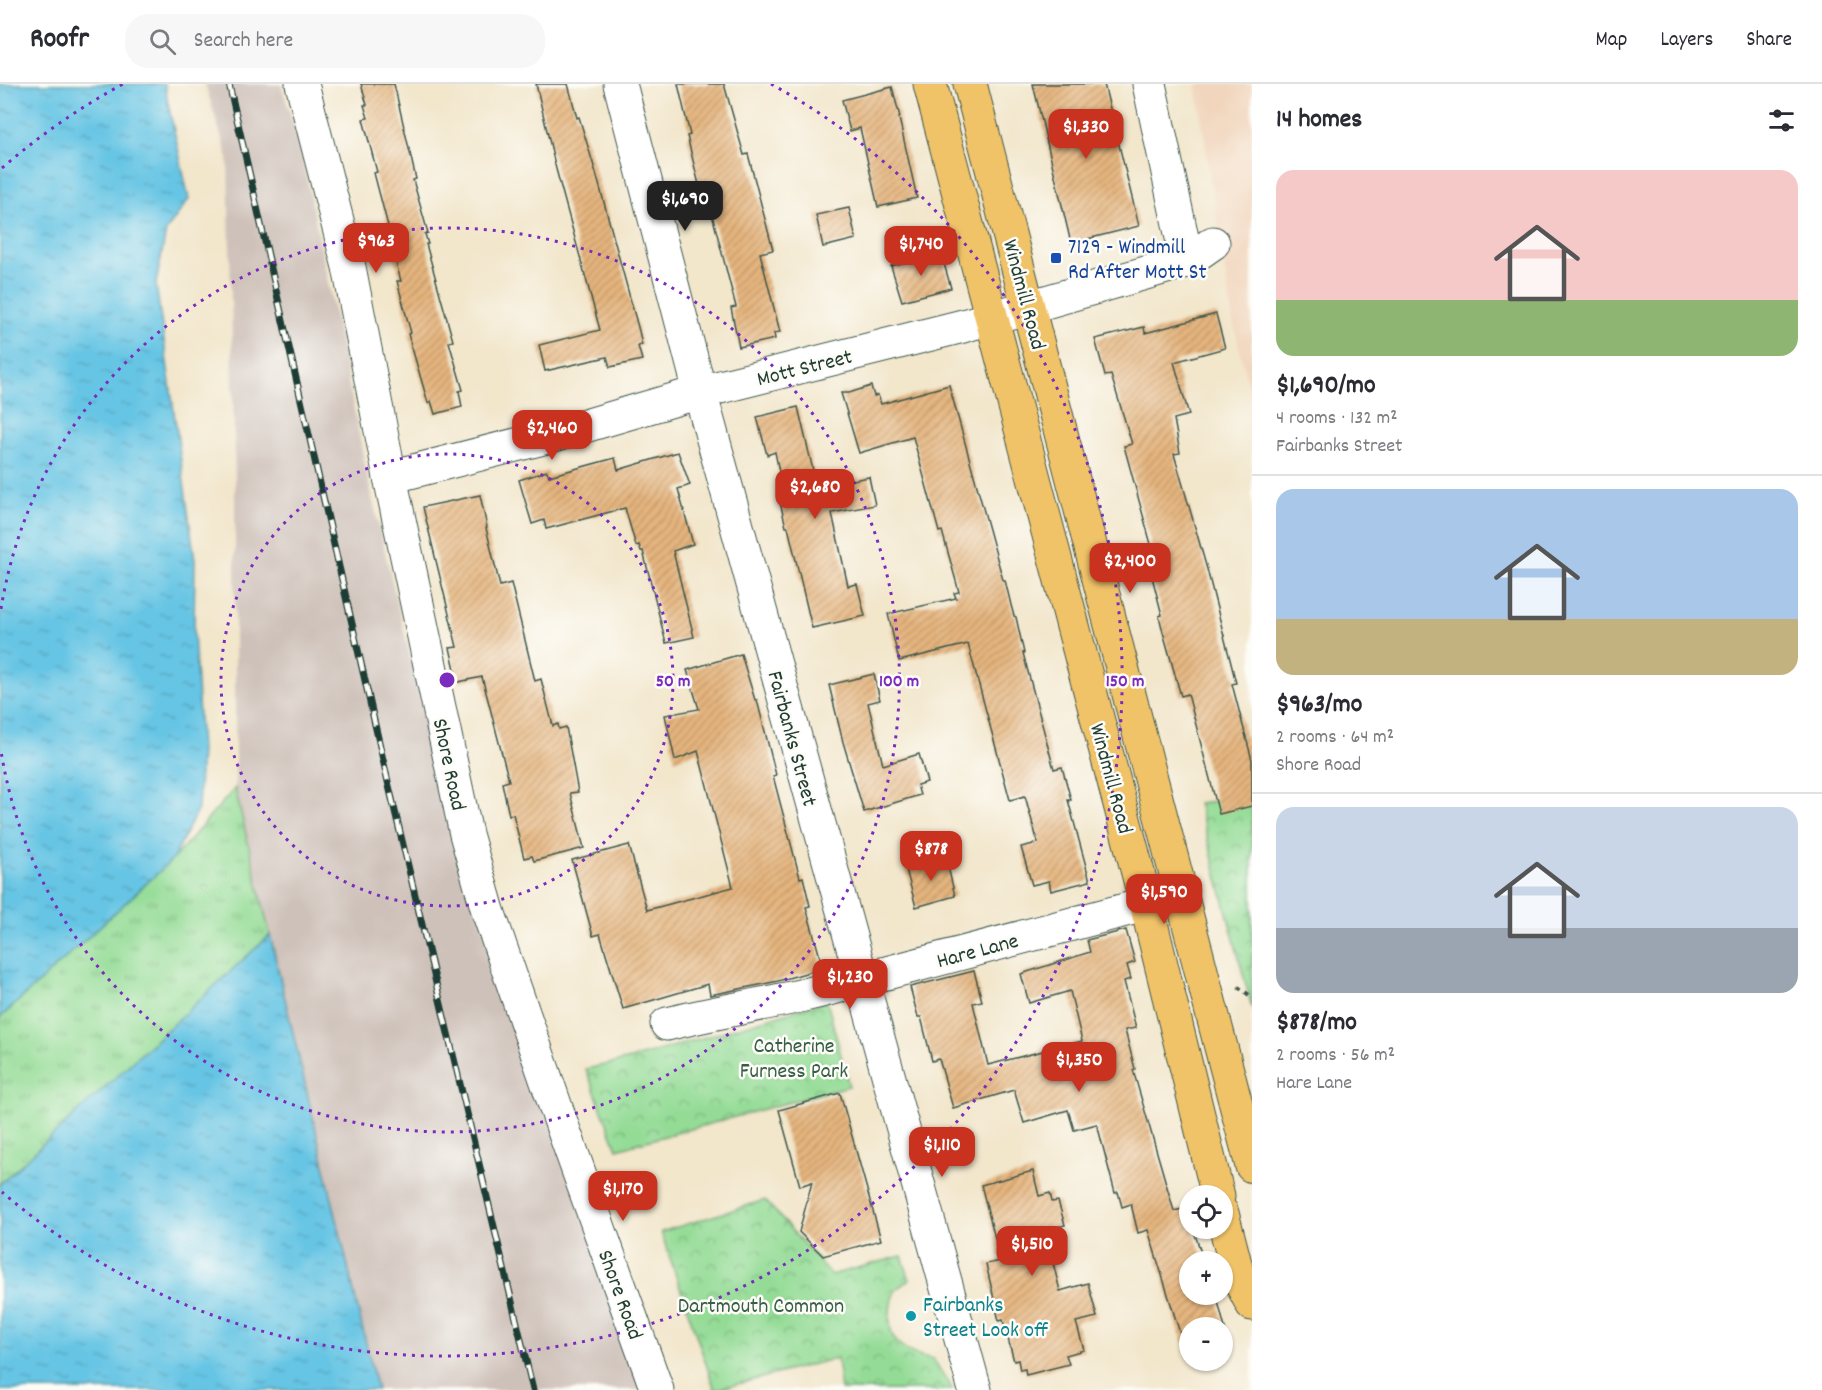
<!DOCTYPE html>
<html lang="en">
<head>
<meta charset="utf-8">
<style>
  :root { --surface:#fff; --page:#f7f7f7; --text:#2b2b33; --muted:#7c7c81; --line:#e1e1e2; --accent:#c8321e }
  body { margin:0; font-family:Dekko,sans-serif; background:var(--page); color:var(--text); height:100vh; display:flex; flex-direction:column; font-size:22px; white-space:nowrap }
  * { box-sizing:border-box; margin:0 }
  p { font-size:20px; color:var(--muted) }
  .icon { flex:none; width:33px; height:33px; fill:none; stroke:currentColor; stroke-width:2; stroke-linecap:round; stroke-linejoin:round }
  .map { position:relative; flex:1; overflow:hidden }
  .side { display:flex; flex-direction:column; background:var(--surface); width:570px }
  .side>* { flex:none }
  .buttons { position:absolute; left:1179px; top:1101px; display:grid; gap:12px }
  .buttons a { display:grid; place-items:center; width:54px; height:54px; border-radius:50%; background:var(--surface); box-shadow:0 2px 4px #0004; font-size:30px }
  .price { position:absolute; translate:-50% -51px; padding:0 14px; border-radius:12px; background:var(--accent); color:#fff; font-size:20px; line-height:39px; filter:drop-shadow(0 2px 3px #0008) }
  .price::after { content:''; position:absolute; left:50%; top:36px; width:18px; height:14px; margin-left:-9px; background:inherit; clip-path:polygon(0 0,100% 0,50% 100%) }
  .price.active { background:#222; color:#fff }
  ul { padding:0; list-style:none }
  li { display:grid; align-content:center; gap:12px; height:318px; padding:0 24px }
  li+li { border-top:2px solid var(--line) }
  li span { display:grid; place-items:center; height:186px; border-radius:18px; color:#555 }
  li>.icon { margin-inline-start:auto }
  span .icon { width:108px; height:108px; fill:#fffc; stroke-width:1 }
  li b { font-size:26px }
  h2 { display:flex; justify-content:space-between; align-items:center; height:72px; padding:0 24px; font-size:26px }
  header { display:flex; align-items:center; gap:36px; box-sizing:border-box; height:84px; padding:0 30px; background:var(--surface); border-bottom:2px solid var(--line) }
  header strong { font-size:28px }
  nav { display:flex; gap:33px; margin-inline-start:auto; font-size:21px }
  .search { width:420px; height:54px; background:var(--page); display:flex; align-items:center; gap:15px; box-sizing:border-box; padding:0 21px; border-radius:24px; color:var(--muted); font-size:22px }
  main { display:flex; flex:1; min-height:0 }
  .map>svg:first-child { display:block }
  .built { fill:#f1d5bc }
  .industrial { fill:#cec1b9 }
  .grass { fill:url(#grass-tufts); stroke:#5a8c65; stroke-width:1.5 }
  .park { fill:url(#park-crowns); stroke:#5a8c65; stroke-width:1.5 }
  .water { fill:url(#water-ripples); stroke:#42818c; stroke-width:1.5 }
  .building { fill:url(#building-hatch) }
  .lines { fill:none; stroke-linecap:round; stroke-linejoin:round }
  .minor-casing { stroke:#3f564b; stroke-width:35 }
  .major-casing { stroke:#3f564b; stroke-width:35 }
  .path { stroke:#3f564b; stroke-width:4; stroke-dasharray:4.5 4.5; stroke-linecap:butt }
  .minor { stroke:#fff; stroke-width:33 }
  .major { stroke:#f1c369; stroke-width:33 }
  .rail-casing { stroke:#1f3d34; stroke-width:7 }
  .rail { stroke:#fdfcf7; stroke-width:4.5; stroke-dasharray:14; stroke-linecap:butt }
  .ring { fill:none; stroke:#7b2cbf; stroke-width:3; stroke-dasharray:3 6 }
  .transit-dot { fill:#1a4fb4; stroke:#fdfcf7; stroke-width:2 }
  .culture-dot { fill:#0f9aa8; stroke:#fdfcf7; stroke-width:2 }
  .labels { text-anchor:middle; stroke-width:5; stroke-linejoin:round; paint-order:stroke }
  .transit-label { font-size:22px; fill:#164399; stroke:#fdfcf7; text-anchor:start }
  .street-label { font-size:22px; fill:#1f3d34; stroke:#fdfcf7 }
  .park-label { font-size:22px; fill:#365d48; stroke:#fdfcf7 }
  .culture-label { font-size:22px; fill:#0d838f; stroke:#fdfcf7; text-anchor:start }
  .centre { fill:#7b2cbf; stroke:#fdfcf7; stroke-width:3 }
  .ring-label { font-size:18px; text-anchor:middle; font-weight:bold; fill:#7b2cbf; stroke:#fdfcf7; stroke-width:5; stroke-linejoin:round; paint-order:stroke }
</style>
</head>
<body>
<header>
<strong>Roofr</strong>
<div class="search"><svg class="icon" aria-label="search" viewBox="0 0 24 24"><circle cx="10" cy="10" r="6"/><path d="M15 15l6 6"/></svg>Search here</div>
<nav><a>Map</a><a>Layers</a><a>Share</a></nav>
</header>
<main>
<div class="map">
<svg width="1252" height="1306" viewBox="0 0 1252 1306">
  <defs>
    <pattern id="grass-tufts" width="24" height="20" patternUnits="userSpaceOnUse" patternTransform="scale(1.5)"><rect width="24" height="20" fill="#94dc96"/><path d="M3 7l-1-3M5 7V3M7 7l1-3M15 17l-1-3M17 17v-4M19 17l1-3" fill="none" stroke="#78b47b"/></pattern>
    <pattern id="park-crowns" width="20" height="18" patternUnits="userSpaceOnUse" patternTransform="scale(1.5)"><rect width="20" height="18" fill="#94dc96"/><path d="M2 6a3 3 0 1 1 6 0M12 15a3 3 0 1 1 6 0" fill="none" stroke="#78b47b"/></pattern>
    <pattern id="water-ripples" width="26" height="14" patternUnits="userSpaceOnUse" patternTransform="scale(1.5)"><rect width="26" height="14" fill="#66c5e4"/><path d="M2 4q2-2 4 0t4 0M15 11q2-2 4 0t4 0" fill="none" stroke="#53a1ba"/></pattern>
    <pattern id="building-hatch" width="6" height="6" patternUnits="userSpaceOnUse" patternTransform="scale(1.5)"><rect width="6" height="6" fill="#e6b57e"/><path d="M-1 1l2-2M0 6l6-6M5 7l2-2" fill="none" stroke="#ba9468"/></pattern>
  </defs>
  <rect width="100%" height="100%" fill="#fdfcf7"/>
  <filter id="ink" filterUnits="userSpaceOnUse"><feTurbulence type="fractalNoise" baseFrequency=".0167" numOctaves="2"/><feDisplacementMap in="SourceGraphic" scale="12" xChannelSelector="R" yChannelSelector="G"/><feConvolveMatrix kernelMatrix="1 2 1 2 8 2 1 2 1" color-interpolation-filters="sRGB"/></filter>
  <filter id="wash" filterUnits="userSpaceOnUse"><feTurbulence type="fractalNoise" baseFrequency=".008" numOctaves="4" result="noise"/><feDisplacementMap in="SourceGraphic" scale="24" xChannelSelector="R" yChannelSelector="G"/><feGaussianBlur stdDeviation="1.35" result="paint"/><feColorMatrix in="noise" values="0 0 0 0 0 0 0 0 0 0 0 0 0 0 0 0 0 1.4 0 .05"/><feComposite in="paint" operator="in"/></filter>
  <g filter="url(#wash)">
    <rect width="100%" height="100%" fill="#f2e6cb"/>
    <!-- built -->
    <path class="built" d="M1196,0H1252V317L1232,233Z"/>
    <!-- industrial -->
    <path class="industrial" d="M205,0H281L300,61L371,409L441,702L644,1306H377L235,704V397L228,74Z"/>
    <!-- grass -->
    <path class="grass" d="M235,704L270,851L0,1100V934L173,775Z"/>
    <!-- park -->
    <g class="park">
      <path d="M1252,713V924L1198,719Z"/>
      <path d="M827,917L849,1002L617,1065L586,985L631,975Z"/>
      <path d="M765,1116L831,1191L902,1172L910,1196C906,1198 901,1201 898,1204C888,1214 887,1247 896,1257C906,1268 919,1272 933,1275L953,1306H841L837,1274L715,1306L661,1148Z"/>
    </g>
    <!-- water -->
    <g class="water">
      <path d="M0,0H165L168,19L189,115L166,147L156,200L195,476L194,549L201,665L198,725L173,775L0,934Z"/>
      <path d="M270,851L377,1306H0V1100Z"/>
    </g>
    <g id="blocks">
      <!-- building -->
      <g class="building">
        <path d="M361,0H394L416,95L413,96L428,149L425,150L428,160H426L453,257L449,258L463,306L459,307L462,323L435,330L431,317L428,319L408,250L411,249L397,197H401L386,142H388L374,89L377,88L363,35L368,34L364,21H367Z"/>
        <path d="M536,0H568L577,34L579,33L596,89L639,247L642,261L638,262L642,276L610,283L607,273L545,287L539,261L600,246L556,85Z"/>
        <path d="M678,0H724L744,71L748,70L773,166L760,169L780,248L774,249L775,255L739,263L731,224L736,223L708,115L703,117L687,52L690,51Z"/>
        <path d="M1033,0H1104L1139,142L1071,159Z"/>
        <path d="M892,3L900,33L899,34L917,114L878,123L860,44L850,47L842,16Z"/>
        <path d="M849,124L856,155L823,163L816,131Z"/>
        <path d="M941,169L951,204L902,217L891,182Z"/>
        <path d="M1216,230L1225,264L1174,278L1189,331L1174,335L1180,369L1174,370L1207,485L1236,599L1232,600L1252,676V722L1219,730L1188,610L1181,612L1163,548L1159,532L1162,531L1145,466L1152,464L1124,362L1132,360L1111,291L1105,292L1095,255L1144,243L1145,249Z"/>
        <path d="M949,301L1003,496H1005L1011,521L1014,532L1016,533L1024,569H1023L1054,685L1062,683L1071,716H1068L1090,797L1051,807L1049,797L1032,801L1021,763L1038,759L1025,712L1010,716L968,560L899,577L888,530L956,514L954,509L959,508L942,447L939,448L913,353L859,369L841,309H849L871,302L874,312L878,311L881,320Z"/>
        <path d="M798,323L817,403L869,393L875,421L832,429L848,502L857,500L865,532L812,544L788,443H786L780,418L785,417L775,368L767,371L757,333Z"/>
        <path d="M678,368L690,401L678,405L693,460L673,467L694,553L666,559L643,467H641L639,461L636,462L625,424L546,445L544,436L532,440L519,396L547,387L549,392L615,374L618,386Z"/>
        <path d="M480,411L487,443L486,444L500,502L511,499L535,597L541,595L553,642L558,640L559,645L566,643L578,708L570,709L584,764L534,777L532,772L524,774L513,730L509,731L502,699L509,697L482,593L458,598L450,564L457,563L423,423Z"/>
        <path d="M741,570L755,616H757L776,691L773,692L800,794L803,793L810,822L806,823L823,884L778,897L710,911L708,900L623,925L600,850L593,852L572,776L629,761L647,826L733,803L698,667L675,676L665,631L699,625L687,586Z"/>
        <path d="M874,590L880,616L868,619L883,681L919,670L927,698L917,701L920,711L864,728L843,658L829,601Z"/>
        <path d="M946,774L955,812L916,823L906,785Z"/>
        <path d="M1126,846L1135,878L1127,881L1131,895L1124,897L1136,944L1125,946L1135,985L1133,986L1174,1127L1190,1123V1144H1193L1204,1178H1190V1210H1216L1226,1248L1222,1249V1244H1190V1257L1183,1259L1148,1146L1138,1149L1131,1120L1122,1123L1118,1108L1115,1109L1097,1040L1074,1046L1068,1026L1024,1039L1014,1006L953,1024L939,975L932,977L921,933H918L910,903L974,887L982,917L973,919L988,981L1082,957L1070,907L1029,919L1021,890L1090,868L1087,856Z"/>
        <path d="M840,1009L881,1156L823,1172L799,1148L812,1098L800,1102L779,1026Z"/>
        <path d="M1033,1087L1039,1112L1050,1109L1052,1118L1058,1117L1065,1141L1045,1146L1060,1207L1088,1199L1097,1233L1076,1238L1084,1266L1066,1271L1069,1280L1026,1291L1025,1285L1020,1286L1018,1276L1014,1277L1003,1236L999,1237L986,1180L1001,1177L981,1101Z"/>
      </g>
    </g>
  </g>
  <g filter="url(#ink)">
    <use href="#blocks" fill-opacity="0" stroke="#3f564b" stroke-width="1.5"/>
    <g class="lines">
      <!-- minor casing -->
      <g class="minor-casing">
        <g id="minor">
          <path d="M302,0L349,183L390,393L466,750L488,827L563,1044L657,1306"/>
          <path d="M620,0L700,308L975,1306"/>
          <path d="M1149,0L1187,177"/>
          <path d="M390,393L551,352L700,308L963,242L1187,177L1213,159"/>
          <path d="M667,940C731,924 797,916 860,896L1182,811"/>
        </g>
      </g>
      <!-- major casing -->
      <g class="major-casing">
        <g id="major">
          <path d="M930,0L1146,819L1218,1112"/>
          <path d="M970,0L1252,1082"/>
          <path d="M1222,1129L1239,1195L1252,1220"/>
        </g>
      </g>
      <!-- path -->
      <path class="path" d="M1238,903L1252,913"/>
      <!-- minor -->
      <use href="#minor" class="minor"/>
      <!-- major -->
      <use href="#major" class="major"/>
      <!-- rail casing -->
      <g class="rail-casing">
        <path id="rail" d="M229,0L389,702L533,1306"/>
      </g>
      <!-- rail -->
      <use href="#rail" class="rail"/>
    </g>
  </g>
  <!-- distance rings -->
  <g class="ring">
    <circle cx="447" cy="596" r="226"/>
    <path d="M1 525A452 452 0 1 1 1 667"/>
    <path d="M2 84A678 678 0 0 1 123 0M771 0A678 678 0 1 1 2 1108"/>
  </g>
  <!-- markers -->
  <rect class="transit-dot" x="1050" y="168" width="12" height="12" rx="3"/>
  <circle class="culture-dot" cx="911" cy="1232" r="6"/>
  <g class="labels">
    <!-- transit labels -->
    <g class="transit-label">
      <text x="1068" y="169">7129 - Windmill<tspan x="1068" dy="25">Rd After Mott St</tspan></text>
    </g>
    <!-- street labels -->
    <g class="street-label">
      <text transform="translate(1026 210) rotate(75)" y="8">Windmill Road</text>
      <text transform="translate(804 282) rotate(-14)" y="8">Mott Street</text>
      <text transform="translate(794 654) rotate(75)" y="8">Fairbanks Street</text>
      <text transform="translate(451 680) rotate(78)" y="8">Shore Road</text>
      <text transform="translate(1113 694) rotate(75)" y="8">Windmill Road</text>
      <text transform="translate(977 865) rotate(-15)" y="8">Hare Lane</text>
      <text transform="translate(622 1210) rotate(70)" y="8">Shore Road</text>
    </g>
    <!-- park labels -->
    <g class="park-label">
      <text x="794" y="968">Catherine<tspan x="794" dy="25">Furness Park</tspan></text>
      <text x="761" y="1228">Dartmouth Common</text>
    </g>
    <!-- culture labels -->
    <g class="culture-label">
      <text x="923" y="1227">Fairbanks<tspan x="923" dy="25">Street Look off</tspan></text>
    </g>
  </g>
  <circle cx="447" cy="596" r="9" class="centre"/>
  <g class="ring-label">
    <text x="673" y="602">50 m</text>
    <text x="899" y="602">100 m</text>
    <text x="1125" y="602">150 m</text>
  </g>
</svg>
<div class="buttons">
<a><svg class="icon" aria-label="locate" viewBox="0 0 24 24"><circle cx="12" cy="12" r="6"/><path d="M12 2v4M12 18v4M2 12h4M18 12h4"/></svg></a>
<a>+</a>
<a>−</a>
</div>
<b class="price" style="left:1086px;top:76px">$1,330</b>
<b class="price active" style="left:685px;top:148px">$1,690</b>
<b class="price" style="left:376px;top:190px">$963</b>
<b class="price" style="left:921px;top:193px">$1,740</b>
<b class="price" style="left:552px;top:377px">$2,460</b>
<b class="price" style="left:815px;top:436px">$2,680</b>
<b class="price" style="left:1130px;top:510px">$2,400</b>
<b class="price" style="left:931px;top:798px">$878</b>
<b class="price" style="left:1164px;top:841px">$1,590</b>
<b class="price" style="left:850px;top:926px">$1,230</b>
<b class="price" style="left:1079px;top:1009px">$1,350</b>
<b class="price" style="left:942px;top:1094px">$1,110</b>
<b class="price" style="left:623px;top:1138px">$1,170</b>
<b class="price" style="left:1032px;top:1193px">$1,510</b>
</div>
<section class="side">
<h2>14 homes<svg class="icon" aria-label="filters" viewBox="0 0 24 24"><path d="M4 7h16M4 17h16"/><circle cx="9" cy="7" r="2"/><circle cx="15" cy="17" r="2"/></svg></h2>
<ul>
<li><span style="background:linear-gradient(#f6c9c9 70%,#8fb573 0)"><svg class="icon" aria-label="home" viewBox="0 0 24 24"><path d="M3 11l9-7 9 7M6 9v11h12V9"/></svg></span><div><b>$1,690/mo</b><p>4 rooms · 132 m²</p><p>Fairbanks Street</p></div></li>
<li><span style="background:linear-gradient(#a9c7e8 70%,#c2b280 0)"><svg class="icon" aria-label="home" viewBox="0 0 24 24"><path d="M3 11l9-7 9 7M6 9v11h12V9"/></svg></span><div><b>$963/mo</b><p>2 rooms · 64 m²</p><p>Shore Road</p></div></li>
<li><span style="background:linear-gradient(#c9d6e8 65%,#9aa5b1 0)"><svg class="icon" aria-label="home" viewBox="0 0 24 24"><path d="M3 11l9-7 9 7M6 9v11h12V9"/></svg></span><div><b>$878/mo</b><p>2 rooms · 56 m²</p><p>Hare Lane</p></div></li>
</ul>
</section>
</main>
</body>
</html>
